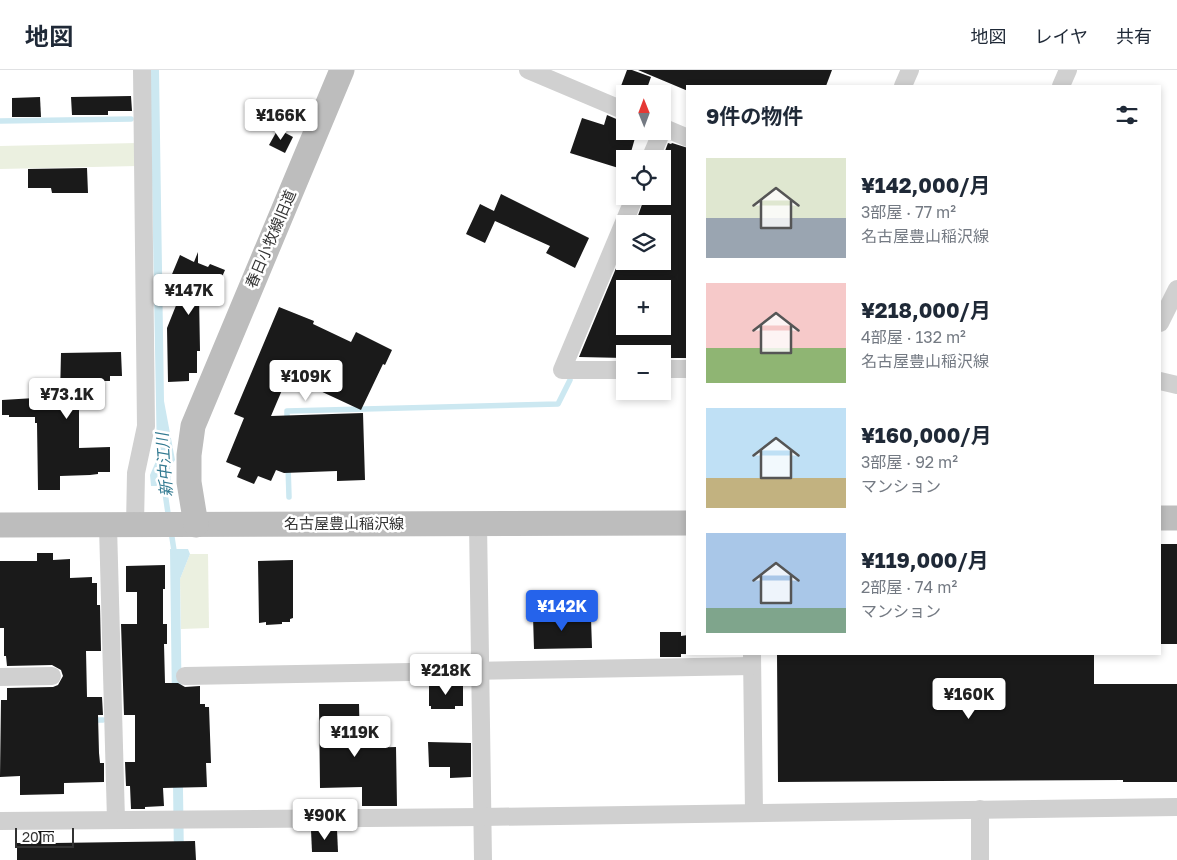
<!DOCTYPE html>
<html lang="ja">
<head>
<meta charset="utf-8">
<style>
  :root { --surface:#fff; --page:#f2f2f3; --text:#1f2937; --muted:#747a83; --line:#e0e1e3; --accent:#2563eb }
  body { margin:0; font-family:"Golos Text","Noto Sans JP",sans-serif; background:var(--page); color:var(--text); height:100vh; display:flex; flex-direction:column; font-size:19px; white-space:nowrap }
  * { box-sizing:border-box; margin:0 }
  p { font-size:16px; color:var(--muted) }
  .icon { flex:none; width:28px; height:28px; fill:none; stroke:currentColor; stroke-width:2; stroke-linecap:round; stroke-linejoin:round }
  .map { position:relative; flex:1; overflow:hidden }
  .drawer { position:absolute; left:686px; top:15px; width:475px; height:570px; display:flex; flex-direction:column; background:var(--surface); border-radius:0px; box-shadow:0 2px 8px #0003 }
  .drawer>* { flex:none }
  .needle { width:32px; rotate:359deg }
  .controls { position:absolute; left:616px; top:15px; display:grid; gap:10px }
  .controls a { display:grid; place-items:center; width:55px; height:55px; border-radius:0px; background:var(--surface); box-shadow:0 2px 8px #0003; font-size:25px }
  .scale { position:absolute; left:15px; bottom:12px; width:59px; box-sizing:border-box; padding-left:5px; border:2px solid #333; border-top:0; font-size:14px; line-height:18px; white-space:nowrap; color:#333; -webkit-text-stroke:4px #fff; paint-order:stroke }
  .price { position:absolute; translate:-50% -42px; padding:0 11px; border-radius:5px; background:#fff; color:#222; font-size:16px; line-height:32px; filter:drop-shadow(0 1px 2px #0008) }
  .price::after { content:''; position:absolute; left:50%; top:30px; width:15px; height:11px; margin-left:-8px; background:inherit; clip-path:polygon(0 0,100% 0,50% 100%) }
  .price.active { background:var(--accent); color:#fff }
  ul { padding:0; list-style:none }
  li { display:flex; align-items:center; gap:15px; height:125px; padding:0 20px }
  li span { display:grid; place-items:center; flex:none; width:140px; height:100px; border-radius:0px; color:#555 }
  li>.icon { margin-inline-start:auto }
  span .icon { width:60px; height:60px; fill:#fffc; stroke-width:1 }
  li b { font-size:21px }
  h2 { display:flex; justify-content:space-between; align-items:center; height:60px; padding:0 20px; font-size:21px }
  header { display:flex; align-items:center; gap:30px; box-sizing:border-box; height:70px; padding:0 25px; background:var(--surface); border-bottom:1px solid var(--line) }
  header strong { font-size:24px }
  nav { display:flex; gap:28px; margin-inline-start:auto; font-size:18px }
  .map>svg:first-child { display:block }
  .green { fill:#ebf0e0 }
  .water { fill:#cce8f1 }
  .lines { fill:none; stroke-linecap:round; stroke-linejoin:round }
  .stream { stroke:#cce8f1; stroke-width:5.5 }
  .building { fill:#1a1a1a; fill-rule:evenodd }
  .street { stroke:#d0d0d0; stroke-width:18 }
  .secondary { stroke:#bdbdbd; stroke-width:25 }
  .labels { text-anchor:middle; stroke-width:5; stroke-linejoin:round; paint-order:stroke }
  .street-label { font-size:15px; fill:#333; stroke:#fff }
  .water-label { font-size:16px; font-style:italic; fill:#327a91; stroke:#fff }
</style>
</head>
<body>
<header>
<strong>地図</strong>
<nav><a>地図</a><a>レイヤ</a><a>共有</a></nav>
</header>
<div class="map">
<svg width="1177" height="790" viewBox="0 0 1177 790">
  <rect width="100%" height="100%" fill="#fff"/>
  <!-- green -->
  <g class="green">
    <path d="M137,73L138,96L0,99V76Z"/>
    <path d="M190,484H208L209,558L181,559L180,509Z"/>
  </g>
  <!-- water -->
  <g class="water">
    <path d="M150,0H159L164,331L175,390L170,397L171,416H151L150,405L157,389Z"/>
    <path d="M170,479H188L190,484L180,509L184,790H174Z"/>
  </g>
  <g class="lines">
    <!-- stream -->
    <g class="stream">
      <path d="M0,51L131,49"/>
      <path d="M287,351V341L558,334L570,310"/>
      <path d="M288,395L289,427"/>
      <path d="M163,409L169,450"/>
      <path d="M171,461L175,487"/>
      <path d="M92,650H103"/>
    </g>
  </g>
  <!-- building -->
  <g class="building">
    <path d="M627,0H632L651,7L645,24H618Z"/>
    <path d="M638,0H832L826,16H688V21Z"/>
    <path d="M131,26L132,41H108V45H72L71,27Z"/>
    <path d="M40,27L41,47H12V28Z"/>
    <path d="M607,45L621,51L620,55L625,57V61H637L629,89H625V100L570,83L582,48L604,55Z"/>
    <path d="M278,59L293,67L285,83L269,75Z"/>
    <path d="M668,73L671,74L672,73L688,78V288H662V284H625V288L579,287L619,191H662V154H635L645,126H662V89ZM625,219H662V256H625Z"/>
    <path d="M87,98L88,123H52L51,118H28V99Z"/>
    <path d="M501,124L589,168L575,198L546,183L550,176L495,151L485,173L466,164L480,134L494,141Z"/>
    <path d="M198,182V193L208,197L210,194L225,200L212,230L199,225L200,281H197V303H189V311L168,312L167,258L183,218L181,217L183,214L170,209L180,185L194,192Z"/>
    <path d="M279,237L314,251L313,254L351,272L356,262L392,280L385,295L383,294L361,340L288,306L271,346L363,343L365,410L337,411V401L284,403L276,400L271,411L258,406L254,414L237,407L241,398L226,392L244,348L234,344Z"/>
    <path d="M121,282L122,306H110V311H81V316H79V378L110,377V402H98V404L90,405L60,406V420H38L37,353H35V347H9V345H2V330L35,328V326H60L61,283Z"/>
    <rect x="1160" y="474" width="17" height="100"/>
    <path d="M37,483H53V490L70,489V508L92,507V513H97V535H100L101,581H86L87,627H102L103,645H98L99,683L100,693H104V712L64,713V724L20,725V706L0,707L1,630H7V618L53,617L58,615L63,606L61,600L52,595L7,596L6,586H4V558H0V491H37Z"/>
    <path d="M293,490V548L290,549V552H282V554L266,555V552L259,553L258,491Z"/>
    <path d="M165,495V519H163V554H167V574H164L165,613H178L185,617L200,616V634H205V637H209L211,693H206L207,717L163,718L164,736L145,737V739H131L130,716H126L125,692H135V645H124L121,554H137V522H126V496Z"/>
    <path d="M576,545V548H591L592,578L534,579L533,546Z"/>
    <path d="M660,562H681V566L688,565V584H681V587H660Z"/>
    <path d="M777,584H1094V614H1177V712H1123V710L778,712Z"/>
    <path d="M463,613V636H455V639H431V636H429V614Z"/>
    <path d="M319,634H359L360,678L396,677L397,736H362V717L320,718Z"/>
    <path d="M428,672L471,673V707L450,708V697H429Z"/>
    <path d="M337,759L338,782H312L311,760Z"/>
    <path d="M38,761H54V773L195,771L196,790H17V773H38Z"/>
  </g>
  <g class="lines">
    <!-- street -->
    <g class="street">
      <path d="M528,0L625,41"/>
      <path d="M903,16L910,0"/>
      <path d="M1061,16L1068,0"/>
      <path d="M662,57L688,68"/>
      <path d="M650,89L662,61"/>
      <path d="M1160,253L1177,219"/>
      <path d="M662,299H688"/>
      <path d="M625,300H562L635,126"/>
      <path d="M1160,311L1177,315"/>
      <path d="M478,453L483,790"/>
      <path d="M135,455L136,403L146,356L142,0"/>
      <path d="M108,456L116,750"/>
      <path d="M752,584L754,742"/>
      <path d="M185,606L752,596"/>
      <path d="M0,607L52,606"/>
      <path d="M980,739V790"/>
      <path d="M0,751L482,747L1177,737"/>
    </g>
    <!-- secondary -->
    <g class="secondary">
      <path d="M1160,448H1177"/>
      <path d="M0,455L688,453"/>
      <path d="M196,455L189,412V385L193,356L342,0"/>
    </g>
  </g>
  <g class="labels">
    <!-- street labels -->
    <g class="street-label">
      <text transform="translate(271 169) rotate(-67)" y="5">春日小牧線旧道</text>
      <text x="344" y="459">名古屋豊山稲沢線</text>
    </g>
    <!-- water labels -->
    <g class="water-label">
      <text transform="translate(164 395) rotate(-94)" y="6">新中江川</text>
    </g>
  </g>
</svg>
<div class="controls">
<a><svg class="needle" viewBox="-14 -14 28 28"><path d="M0-13l5 13h-10z" fill="#e53935"/><path d="M0 13l5-13h-10z" fill="#747a83"/></svg></a>
<a><svg class="icon" aria-label="locate" viewBox="0 0 24 24"><circle cx="12" cy="12" r="6"/><path d="M12 2v4M12 18v4M2 12h4M18 12h4"/></svg></a>
<a><svg class="icon" aria-label="layers" viewBox="0 0 24 24"><path d="M12 4l9 5-9 5-9-5zM3 14l9 5 9-5"/></svg></a>
<a>+</a>
<a>−</a>
</div>
<div class="scale">20 m</div>
<b class="price" style="left:281px;top:71px">¥166K</b>
<b class="price" style="left:189px;top:246px">¥147K</b>
<b class="price" style="left:306px;top:332px">¥109K</b>
<b class="price" style="left:67px;top:350px">¥73.1K</b>
<b class="price active" style="left:562px;top:562px">¥142K</b>
<b class="price" style="left:446px;top:626px">¥218K</b>
<b class="price" style="left:969px;top:650px">¥160K</b>
<b class="price" style="left:355px;top:688px">¥119K</b>
<b class="price" style="left:325px;top:771px">¥90K</b>
<section class="drawer">
<h2>9件の物件<svg class="icon" aria-label="filters" viewBox="0 0 24 24"><path d="M4 7h16M4 17h16"/><circle cx="9" cy="7" r="2"/><circle cx="15" cy="17" r="2"/></svg></h2>
<ul>
<li><span style="background:linear-gradient(#dfe7d0 60%,#9aa5b1 0)"><svg class="icon" aria-label="home" viewBox="0 0 24 24"><path d="M3 11l9-7 9 7M6 9v11h12V9"/></svg></span><div><b>¥142,000/月</b><p>3部屋 · 77 m²</p><p>名古屋豊山稲沢線</p></div></li>
<li><span style="background:linear-gradient(#f6c9c9 65%,#8fb573 0)"><svg class="icon" aria-label="home" viewBox="0 0 24 24"><path d="M3 11l9-7 9 7M6 9v11h12V9"/></svg></span><div><b>¥218,000/月</b><p>4部屋 · 132 m²</p><p>名古屋豊山稲沢線</p></div></li>
<li><span style="background:linear-gradient(#bfe0f5 70%,#c2b280 0)"><svg class="icon" aria-label="home" viewBox="0 0 24 24"><path d="M3 11l9-7 9 7M6 9v11h12V9"/></svg></span><div><b>¥160,000/月</b><p>3部屋 · 92 m²</p><p>マンション</p></div></li>
<li><span style="background:linear-gradient(#a9c7e8 75%,#7fa58c 0)"><svg class="icon" aria-label="home" viewBox="0 0 24 24"><path d="M3 11l9-7 9 7M6 9v11h12V9"/></svg></span><div><b>¥119,000/月</b><p>2部屋 · 74 m²</p><p>マンション</p></div></li>
</ul>
</section>
</div>
</body>
</html>
